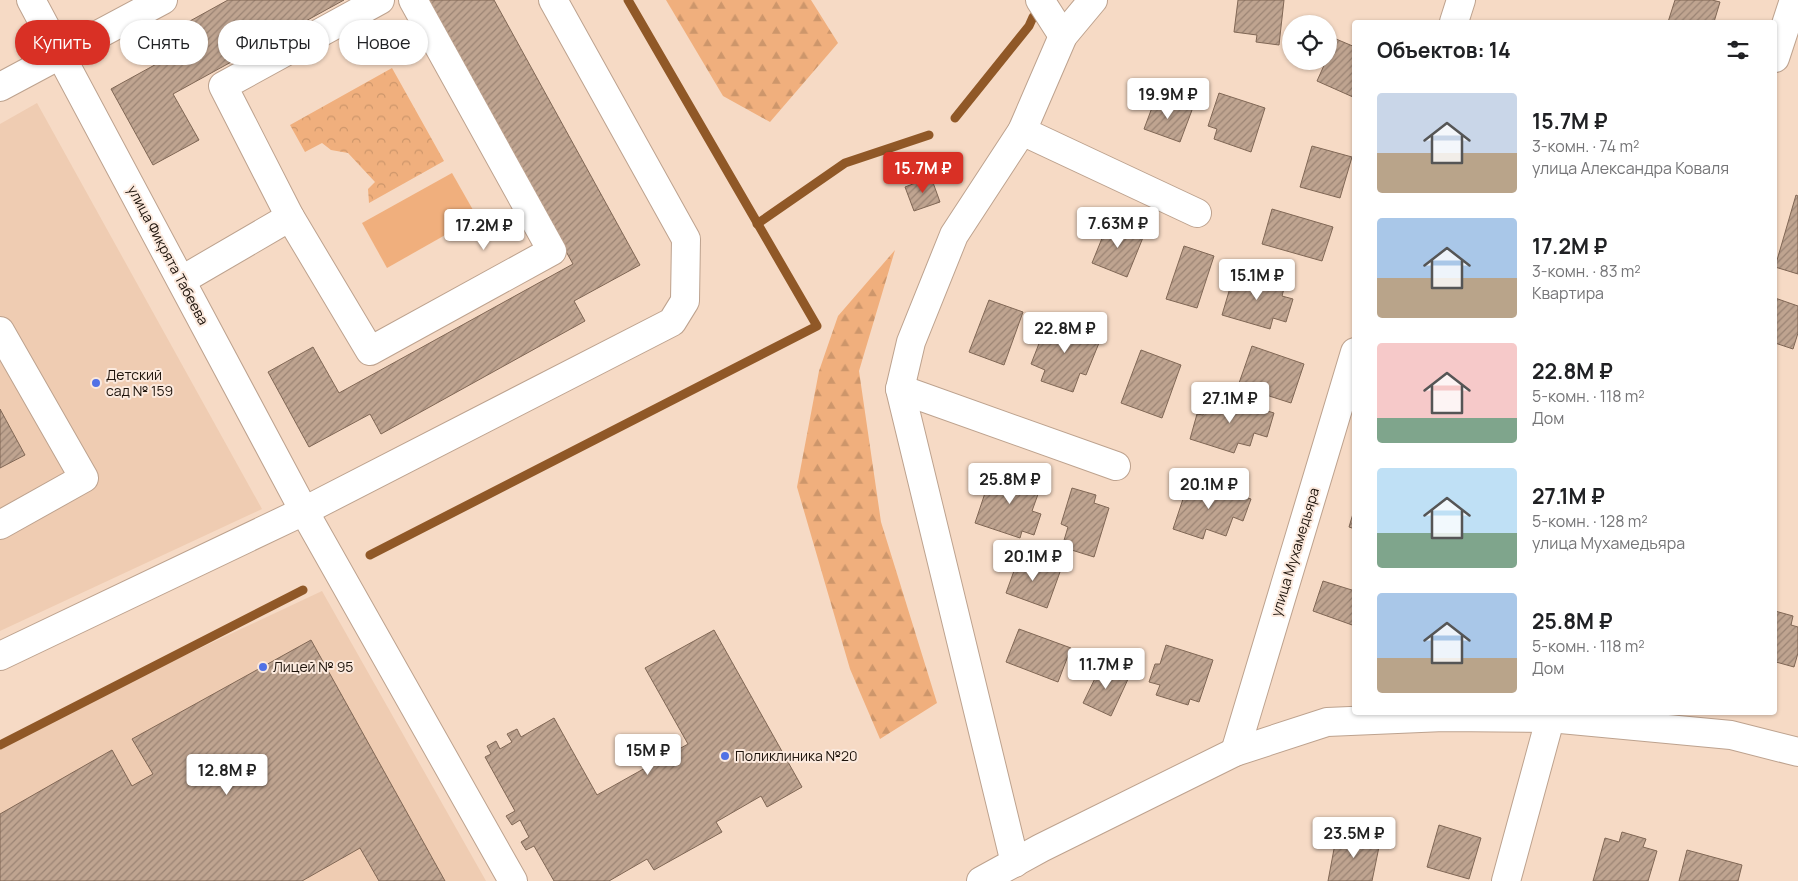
<!DOCTYPE html>
<html lang="ru">
<head>
<meta charset="utf-8">
<style>
  :root { --surface:#fff; --page:#f2f2f2; --text:#202124; --muted:#757577; --accent:#d93025 }
  body { margin:0; font-family:Manrope,sans-serif; background:var(--page); color:var(--text); height:100vh; display:flex; flex-direction:column; font-size:19px; white-space:nowrap }
  * { box-sizing:border-box; margin:0 }
  p { font-size:16px; color:var(--muted) }
  .icon { flex:none; width:28px; height:28px; fill:none; stroke:currentColor; stroke-width:2; stroke-linecap:round; stroke-linejoin:round }
  .map { position:relative; flex:1; overflow:hidden }
  .panel { position:absolute; left:1352px; top:20px; width:425px; height:695px; display:flex; flex-direction:column; background:var(--surface); border-radius:5px; box-shadow:0 1px 4px #0004 }
  .panel>* { flex:none }
  .banner { position:absolute; left:15px; top:20px; width:475px; height:45px; display:flex; gap:10px }
  .tools { position:absolute; left:1282px; top:15px; display:grid; gap:10px }
  .tools a { display:grid; place-items:center; width:55px; height:55px; border-radius:50%; background:var(--surface); box-shadow:0 1px 4px #0004; font-size:25px }
  .price { position:absolute; translate:-50% -42px; padding:0 11px; border-radius:5px; background:#fff; color:#222; font-size:16px; line-height:32px; filter:drop-shadow(0 1px 2px #0008) }
  .price::after { content:''; position:absolute; left:50%; top:30px; width:15px; height:11px; margin-left:-8px; background:inherit; clip-path:polygon(0 0,100% 0,50% 100%) }
  .price.selected { background:var(--accent); color:#fff }
  ul { padding:0; list-style:none }
  li { display:flex; align-items:center; gap:15px; height:125px; padding:0 25px }
  li span { display:grid; place-items:center; flex:none; width:140px; height:100px; border-radius:5px; color:#555 }
  li>.icon { margin-inline-start:auto }
  span .icon { width:60px; height:60px; fill:#fffc; stroke-width:1 }
  li b { font-size:21px }
  h2 { display:flex; justify-content:space-between; align-items:center; height:60px; padding:0 25px; font-size:21px }
  .chip { padding:0 18px; border-radius:22px; background:var(--surface); box-shadow:0 1px 4px #0004; font-size:18px; line-height:45px }
  .chip.selected { background:var(--accent); color:#fff }
  .map>svg:first-child { display:block }
  .built { fill:#efccb2 }
  .grass { fill:#f0af7d }
  .forest { fill:url(#forest-firs) }
  .park { fill:url(#park-crowns) }
  .lines { fill:none; stroke-linecap:round; stroke-linejoin:round }
  .stream { stroke:#905827; stroke-width:9 }
  .building { fill:url(#building-hatch); stroke:#806755 }
  .minor-casing { stroke:#bda28e; stroke-width:30 }
  .minor { stroke:#fff; stroke-width:28 }
  .poi-dot { fill:#5171e5; stroke:#fbe9dd; stroke-width:2 }
  .labels { text-anchor:middle; stroke-width:4; stroke-linejoin:round; paint-order:stroke }
  .street-label { font-size:14px; fill:#1d130b; stroke:#fbe9dd }
  .poi-label { font-size:14px; fill:#1d130b; stroke:#fbe9dd; text-anchor:start }
</style>
</head>
<body>
<div class="map">
<svg width="1798" height="881" viewBox="0 0 1798 881">
  <defs>
    <pattern id="forest-firs" width="22" height="20" patternUnits="userSpaceOnUse" patternTransform="scale(1.25)"><rect width="22" height="20" fill="#f0af7d"/><path d="M5 1l3.5 6h-7zM16 11l3.5 6h-7z" fill="#cd966b"/></pattern>
    <pattern id="park-crowns" width="20" height="18" patternUnits="userSpaceOnUse" patternTransform="scale(1.25)"><rect width="20" height="18" fill="#f0af7d"/><path d="M2 6a3 3 0 1 1 6 0M12 15a3 3 0 1 1 6 0" fill="none" stroke="#cd966b"/></pattern>
    <pattern id="building-hatch" width="6" height="6" patternUnits="userSpaceOnUse" patternTransform="scale(1.25)"><rect width="6" height="6" fill="#bfa490"/><path d="M-1 1l2-2M0 6l6-6M5 7l2-2" fill="none" stroke="#9b8474"/></pattern>
  </defs>
  <rect width="100%" height="100%" fill="#f6dac5"/>
  <!-- built -->
  <g class="built">
    <path d="M37,103L262,509L0,631V124Z"/>
    <path d="M322,591L486,881H0V742Z"/>
  </g>
  <!-- grass -->
  <path class="grass" d="M452,173L477,217L387,268L362,223Z"/>
  <!-- forest -->
  <g class="forest">
    <path d="M666,0H811L838,43L770,122L723,96Z"/>
    <path d="M895,250L859,371L881,522L937,703L880,739L850,669L797,487L819,371L838,316Z"/>
  </g>
  <!-- park -->
  <path class="park" d="M392,68L444,161L369,203L368,189L375,182L348,153L331,150L322,143L305,152L290,125Z"/>
  <g class="lines">
    <!-- stream -->
    <g class="stream">
      <path d="M955,118L1029,26L1033,17"/>
      <path d="M757,224L845,163L929,135"/>
      <path d="M370,555L817,326L628,0"/>
      <path d="M0,745L303,590"/>
    </g>
  </g>
  <!-- building -->
  <g class="building">
    <path d="M228,0H344L173,94L199,140L153,165L111,89L171,56L161,37Z"/>
    <path d="M427,0H494L640,265L574,301L585,321L381,434L370,414L309,447L268,372L313,347L339,393L573,264Z"/>
    <path d="M1238,0H1284L1279,45L1256,42L1257,35L1234,32Z"/>
    <path d="M1675,0H1712L1720,2L1714,22H1668Z"/>
    <path d="M1336,39L1355,47L1353,97L1317,81L1326,61H1329V55Z"/>
    <path d="M1219,93L1265,108L1251,152L1214,139L1217,129L1208,126Z"/>
    <path d="M1156,97L1192,110L1180,142L1144,129Z"/>
    <path d="M1312,146L1352,157L1340,198L1300,187Z"/>
    <path d="M931,177L940,202L914,211L905,187Z"/>
    <path d="M1796,195L1798,196V274L1775,267Z"/>
    <path d="M1272,209L1333,227L1322,261L1262,244Z"/>
    <path d="M1109,221L1144,235L1127,277L1092,263Z"/>
    <path d="M1184,246L1214,256L1197,308L1166,299Z"/>
    <path d="M1235,271L1285,285L1282,296L1293,299L1286,322L1273,318L1270,329L1222,315Z"/>
    <path d="M1775,298L1798,306V333L1793,349L1775,343Z"/>
    <path d="M989,300L1023,312L1004,365L969,352Z"/>
    <path d="M1049,318L1101,338L1086,375L1080,373L1073,392L1041,381L1045,370L1031,364Z"/>
    <path d="M1252,346L1304,364L1291,403L1238,386Z"/>
    <path d="M1141,350L1181,365L1162,418L1121,403Z"/>
    <path d="M1209,393L1274,413L1267,437L1254,433L1250,446L1238,443L1234,453L1190,439L1197,414L1203,415Z"/>
    <path d="M0,409L25,455L0,468Z"/>
    <path d="M1010,472L1042,483L1032,511L1041,514L1034,535L1022,531L1020,538L975,523L991,475L1007,480Z"/>
    <path d="M1190,478L1251,499L1243,521L1233,517L1226,536L1206,529L1203,539L1173,529Z"/>
    <path d="M1072,488L1096,495L1094,503L1109,508L1094,557L1062,547L1068,527L1061,524Z"/>
    <path d="M1355,507V529L1349,527Z"/>
    <path d="M1019,557L1060,572L1047,608L1006,593Z"/>
    <path d="M1323,581L1355,591V626L1313,611Z"/>
    <path d="M1775,611L1793,616L1791,625L1798,627V653L1794,667L1776,662L1775,666Z"/>
    <path d="M1019,629L1071,648L1058,682L1006,662Z"/>
    <path d="M714,630L802,787L767,807L761,796L716,822L722,832L654,870L647,859L609,881H554L534,846L526,850L521,842L529,837L520,820L512,825L506,816L515,811L485,757L491,754L487,746L496,741L500,749L512,742L507,734L517,729L521,737L554,718L597,795L688,744L645,668Z"/>
    <path d="M311,640L445,881H379L360,848L302,881H0V814L112,750L132,786L153,774L132,739Z"/>
    <path d="M1166,645L1213,660L1199,702L1190,699L1188,705L1156,695L1160,685L1149,682L1155,664H1160Z"/>
    <path d="M1102,664L1129,677L1111,716L1083,703Z"/>
    <path d="M1439,825L1481,838L1469,879L1427,867Z"/>
    <path d="M1622,832L1646,839L1643,847L1657,851L1648,881H1593L1605,838L1619,842Z"/>
    <path d="M1337,833L1380,842L1372,881H1328Z"/>
    <path d="M1687,850L1742,865L1738,881H1679Z"/>
  </g>
  <g class="lines">
    <!-- minor casing -->
    <g class="minor-casing">
      <g id="minor">
        <path d="M31,0L304,511L513,881"/>
        <path d="M380,0L223,86L290,217L370,351L552,251L413,0"/>
        <path d="M1040,0L1063,36"/>
        <path d="M1454,22L1461,0"/>
        <path d="M1775,58L1794,0"/>
        <path d="M0,87L163,0"/>
        <path d="M1022,131L1197,213"/>
        <path d="M182,280L290,217"/>
        <path d="M0,331L84,478L0,525"/>
        <path d="M900,389L1116,466"/>
        <path d="M0,656L304,511L672,322L685,301L686,239L553,0"/>
        <path d="M1235,752L1355,352"/>
        <path d="M1015,863L900,389L911,342L954,235L1022,131L1063,36L1093,0"/>
        <path d="M981,881L1041,848L1235,752L1327,722L1444,717L1550,718L1731,735L1798,752"/>
        <path d="M1506,881L1552,712"/>
      </g>
    </g>
    <!-- minor -->
    <use href="#minor" class="minor"/>
  </g>
  <!-- markers -->
  <g class="poi-dot">
    <circle cx="96" cy="383" r="5"/>
    <circle cx="263" cy="667" r="5"/>
    <circle cx="725" cy="756" r="5"/>
  </g>
  <g class="labels">
    <!-- street labels -->
    <g class="street-label">
      <text transform="translate(168 255) rotate(62)" y="5">улица Фикрята Табеева</text>
      <text transform="translate(1295 552) rotate(-73)" y="5">улица Мухамедьяра</text>
    </g>
    <!-- poi labels -->
    <g class="poi-label">
      <text x="106" y="380">Детский<tspan x="106" dy="16">сад № 159</tspan></text>
      <text x="273" y="672">Лицей № 95</text>
      <text x="735" y="761">Поликлиника №20</text>
    </g>
  </g>
</svg>
<div class="tools">
<a><svg class="icon" aria-label="locate" viewBox="0 0 24 24"><circle cx="12" cy="12" r="6"/><path d="M12 2v4M12 18v4M2 12h4M18 12h4"/></svg></a>
</div>
<b class="price" style="left:1168px;top:120px">19.9M ₽</b>
<b class="price selected" style="left:923px;top:194px">15.7M ₽</b>
<b class="price" style="left:1118px;top:249px">7.63M ₽</b>
<b class="price" style="left:484px;top:251px">17.2M ₽</b>
<b class="price" style="left:1257px;top:301px">15.1M ₽</b>
<b class="price" style="left:1065px;top:354px">22.8M ₽</b>
<b class="price" style="left:1230px;top:424px">27.1M ₽</b>
<b class="price" style="left:1010px;top:505px">25.8M ₽</b>
<b class="price" style="left:1209px;top:510px">20.1M ₽</b>
<b class="price" style="left:1033px;top:582px">20.1M ₽</b>
<b class="price" style="left:1106px;top:690px">11.7M ₽</b>
<b class="price" style="left:648px;top:776px">15M ₽</b>
<b class="price" style="left:227px;top:796px">12.8M ₽</b>
<b class="price" style="left:1354px;top:859px">23.5M ₽</b>
<div class="banner">
<a class="chip selected">Купить</a>
<a class="chip">Снять</a>
<a class="chip">Фильтры</a>
<a class="chip">Новое</a>
</div>
<section class="panel">
<h2>Объектов: 14<svg class="icon" aria-label="filters" viewBox="0 0 24 24"><path d="M4 7h16M4 17h16"/><circle cx="9" cy="7" r="2"/><circle cx="15" cy="17" r="2"/></svg></h2>
<ul>
<li><span style="background:linear-gradient(#c9d6e8 60%,#b9a48a 0)"><svg class="icon" aria-label="home" viewBox="0 0 24 24"><path d="M3 11l9-7 9 7M6 9v11h12V9"/></svg></span><div><b>15.7M ₽</b><p>3-комн. · 74 m²</p><p>улица Александра Коваля</p></div></li>
<li><span style="background:linear-gradient(#a9c7e8 60%,#b9a48a 0)"><svg class="icon" aria-label="home" viewBox="0 0 24 24"><path d="M3 11l9-7 9 7M6 9v11h12V9"/></svg></span><div><b>17.2M ₽</b><p>3-комн. · 83 m²</p><p>Квартира</p></div></li>
<li><span style="background:linear-gradient(#f6c9c9 75%,#7fa58c 0)"><svg class="icon" aria-label="home" viewBox="0 0 24 24"><path d="M3 11l9-7 9 7M6 9v11h12V9"/></svg></span><div><b>22.8M ₽</b><p>5-комн. · 118 m²</p><p>Дом</p></div></li>
<li><span style="background:linear-gradient(#bfe0f5 65%,#7fa58c 0)"><svg class="icon" aria-label="home" viewBox="0 0 24 24"><path d="M3 11l9-7 9 7M6 9v11h12V9"/></svg></span><div><b>27.1M ₽</b><p>5-комн. · 128 m²</p><p>улица Мухамедьяра</p></div></li>
<li><span style="background:linear-gradient(#a9c7e8 65%,#b9a48a 0)"><svg class="icon" aria-label="home" viewBox="0 0 24 24"><path d="M3 11l9-7 9 7M6 9v11h12V9"/></svg></span><div><b>25.8M ₽</b><p>5-комн. · 118 m²</p><p>Дом</p></div></li>
</ul>
</section>
</div>
</body>
</html>
